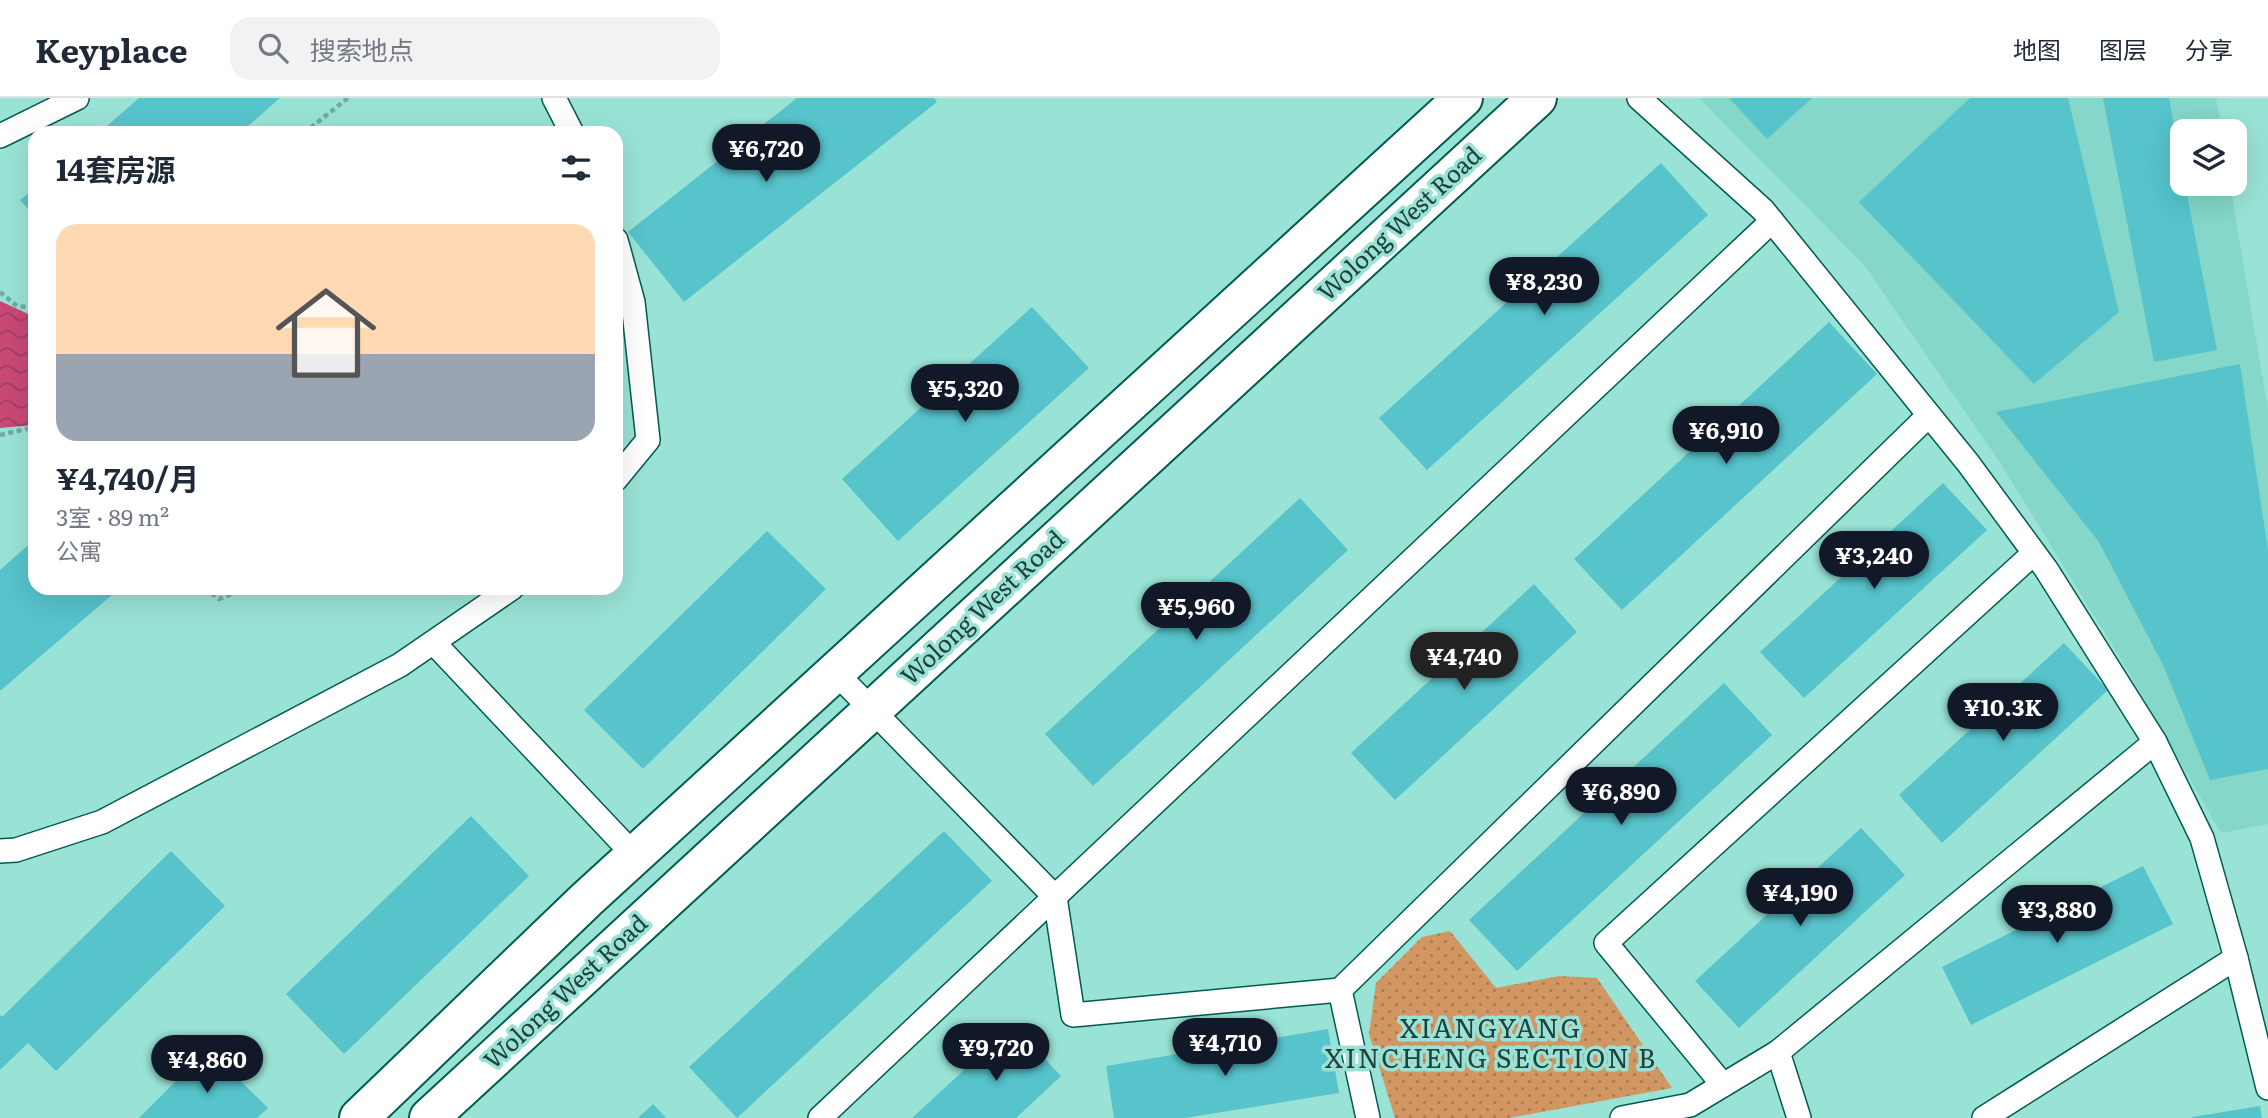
<!DOCTYPE html>
<html lang="zh">
<head>
<meta charset="utf-8">
<style>
  :root { --surface:#fff; --page:#f2f2f3; --text:#1f2937; --muted:#747a83; --line:#e0e1e3; --accent:#111827 }
  body { margin:0; font-family:Literata,"Noto Sans SC",serif; background:var(--page); color:var(--text); height:100vh; display:flex; flex-direction:column; font-size:26px; white-space:nowrap }
  * { box-sizing:border-box; margin:0 }
  p { font-size:23px; color:var(--muted) }
  .icon { flex:none; width:38px; height:38px; fill:none; stroke:currentColor; stroke-width:2; stroke-linecap:round; stroke-linejoin:round }
  .map { position:relative; flex:1; overflow:hidden }
  .drawer { position:absolute; left:28px; top:28px; width:595px; height:469px; display:flex; flex-direction:column; background:var(--surface); border-radius:21px; box-shadow:0 7px 28px #0002 }
  .drawer>* { flex:none }
  .fabs { position:absolute; left:2170px; top:21px; display:grid; gap:14px }
  .fabs a { display:grid; place-items:center; width:77px; height:77px; border-radius:14px; background:var(--surface); box-shadow:0 7px 28px #0002; font-size:35px }
  .price { position:absolute; translate:-50% -60px; padding:0 16px; border-radius:24px; background:var(--accent); color:#fff; font-size:23px; line-height:46px; filter:drop-shadow(0 2px 4px #0008) }
  .price::after { content:''; position:absolute; left:50%; top:42px; width:21px; height:16px; margin-left:-10px; background:inherit; clip-path:polygon(0 0,100% 0,50% 100%) }
  .price.on { background:#222; color:#fff }
  ul { padding:0; list-style:none }
  li { display:grid; align-content:center; gap:14px; height:371px; padding:0 28px }
  li span { display:grid; place-items:center; height:217px; border-radius:21px; color:#555 }
  li>.icon { margin-inline-start:auto }
  span .icon { width:126px; height:126px; fill:#fffc; stroke-width:1 }
  li b { font-size:30px }
  h2 { display:flex; justify-content:space-between; align-items:center; height:84px; padding:0 28px; font-size:30px }
  header { display:flex; align-items:center; gap:42px; box-sizing:border-box; height:98px; padding:0 35px; background:var(--surface); border-bottom:2px solid var(--line) }
  header strong { font-size:33px }
  nav { display:flex; gap:38px; margin-inline-start:auto; font-size:24px }
  .search { width:490px; height:63px; background:var(--page); display:flex; align-items:center; gap:18px; box-sizing:border-box; padding:0 24px; border-radius:21px; color:var(--muted); font-size:26px }
  .map>svg:first-child { display:block }
  .built { fill:#84d7c9 }
  .grass { fill:url(#grass-dots) }
  .water { fill:url(#water-waves) }
  .building { fill:#57c3cb }
  .lines { fill:none; stroke-linecap:round; stroke-linejoin:round }
  .lane-casing { stroke:#005b51; stroke-width:26 }
  .secondary-casing { stroke:#005b51; stroke-width:42 }
  .path { stroke:#70aba1; stroke-width:4.5; stroke-dasharray:5 3.5; stroke-linecap:butt }
  .lane { stroke:#fff; stroke-width:23 }
  .secondary { stroke:#fff; stroke-width:38 }
  .labels { text-anchor:middle; stroke-width:7; stroke-linejoin:round; paint-order:stroke }
  .street-label { font-size:24px; fill:#22413c; stroke:#99e3d6 }
  .neighbourhood-label { font-size:26px; letter-spacing:2px; fill:#22413c; stroke:#99e3d6 }
</style>
</head>
<body>
<header>
<strong>Keyplace</strong>
<div class="search"><svg class="icon" aria-label="search" viewBox="0 0 24 24"><circle cx="10" cy="10" r="6"/><path d="M15 15l6 6"/></svg>搜索地点</div>
<nav><a>地图</a><a>图层</a><a>分享</a></nav>
</header>
<div class="map">
<svg width="2268" height="1020" viewBox="0 0 2268 1020">
  <defs>
    <pattern id="grass-dots" width="8" height="8" patternUnits="userSpaceOnUse" patternTransform="scale(1.75)"><rect width="8" height="8" fill="#d19661"/><path d="M2 2h.1M6 6h.1" fill="none" stroke="#a97c51" stroke-width="1.8" stroke-linecap="round"/></pattern>
    <pattern id="water-waves" width="16" height="10" patternUnits="userSpaceOnUse" patternTransform="scale(1.75)"><rect width="16" height="10" fill="#c84975"/><path d="M0 5q4-4 8 0t8 0" fill="none" stroke="#a23e61"/></pattern>
  </defs>
  <rect width="100%" height="100%" fill="#99e3d6"/>
  <!-- built -->
  <path class="built" d="M1699,0H2216L2222,33H2182V86H2230L2268,311V726L2221,735L2122,563L1999,363L1864,167Z"/>
  <!-- grass -->
  <path class="grass" d="M1450,833L1496,890L1559,878L1597,880L1672,990L1509,1020H1395L1369,936L1376,885L1422,839Z"/>
  <!-- water -->
  <path class="water" d="M0,203L35,219V327L0,330Z"/>
  <!-- building -->
  <g class="building">
    <path d="M139,0H280L240,35H99Z"/>
    <path d="M797,0H934L937,4L684,204L628,134Z"/>
    <path d="M1729,0H1812L1767,41Z"/>
    <path d="M1970,0H2068L2119,214L2034,286L1859,104Z"/>
    <path d="M2103,0H2169L2182,71V86H2185L2217,252L2154,264Z"/>
    <path d="M1661,65L1708,117L1427,372L1379,320Z"/>
    <path d="M35,90V119L20,102Z"/>
    <path d="M1032,209L1089,270L898,443L842,381Z"/>
    <path d="M1829,224L1877,276L1622,512L1574,461Z"/>
    <path d="M2240,266L2268,453V671L2210,682L2164,569L2099,444L1996,314Z"/>
    <path d="M1943,385L1987,432L1804,600L1760,554Z"/>
    <path d="M1300,400L1348,452L1093,688L1045,636Z"/>
    <path d="M767,433L826,491L643,671L584,612Z"/>
    <path d="M35,441V490H120L0,593V472Z"/>
    <path d="M1534,486L1577,534L1395,702L1351,655Z"/>
    <path d="M2064,545L2108,592L1942,745L1899,697Z"/>
    <path d="M1724,585L1772,637L1517,873L1469,822Z"/>
    <path d="M471,718L529,778L344,956L286,896Z"/>
    <path d="M1861,730L1905,777L1739,930L1695,883Z"/>
    <path d="M944,733L992,783L737,1020L689,969Z"/>
    <path d="M171,753L225,808L56,973L28,945L0,972V917L2,919Z"/>
    <path d="M2143,768L2173,826L1971,927L1942,869Z"/>
    <path d="M1013,927L1061,978L1016,1020H912Z"/>
    <path d="M1328,931L1339,995L1185,1020H1114L1106,968Z"/>
    <path d="M208,951L268,1010L257,1020H139Z"/>
    <path d="M653,1006L666,1020H638Z"/>
    <path d="M2260,1008L2262,1020H2192V1019Z"/>
  </g>
  <g class="lines">
    <!-- lane casing -->
    <g class="lane-casing">
      <g id="lane">
        <path d="M554,0L572,35"/>
        <path d="M1639,0L1763,112L1968,365L2046,471L2155,644L1778,954L1799,1020"/>
        <path d="M0,38L77,0"/>
        <path d="M616,142L633,204L648,342L616,381"/>
        <path d="M434,545L635,758"/>
        <path d="M835,574L1055,799L1073,917L1340,892"/>
        <path d="M2155,644L2202,740L2236,860L2268,990"/>
        <path d="M0,753L16,752L102,724L400,567L512,490"/>
        <path d="M1723,987L1606,845L2034,455"/>
        <path d="M820,1020L1772,123"/>
        <path d="M1368,1020L1340,892L1929,317"/>
        <path d="M1622,1020L1690,1007L1778,954"/>
        <path d="M1984,1020L2236,860"/>
      </g>
    </g>
    <!-- secondary casing -->
    <g class="secondary-casing">
      <g id="secondary">
        <path d="M359,1020L587,801L1463,0"/>
        <path d="M429,1020L1537,0"/>
      </g>
    </g>
    <!-- path -->
    <g class="path">
      <path d="M304,35L348,0"/>
      <path d="M0,194L17,208L35,210"/>
      <path d="M0,337L35,329"/>
      <path d="M205,490L219,501L248,490"/>
    </g>
    <!-- lane -->
    <use href="#lane" class="lane"/>
    <!-- secondary -->
    <use href="#secondary" class="secondary"/>
  </g>
  <g class="labels">
    <!-- street labels -->
    <g class="street-label">
      <text transform="translate(1400 126) rotate(-43)" y="8">Wolong West Road</text>
      <text transform="translate(983 510) rotate(-43)" y="8">Wolong West Road</text>
      <text transform="translate(566 894) rotate(-43)" y="8">Wolong West Road</text>
    </g>
    <!-- neighbourhood labels -->
    <g class="neighbourhood-label">
      <text x="1491" y="940">XIANGYANG<tspan x="1491" dy="30">XINCHENG SECTION B</tspan></text>
    </g>
  </g>
</svg>
<div class="fabs">
<a><svg class="icon" aria-label="layers" viewBox="0 0 24 24"><path d="M12 4l9 5-9 5-9-5zM3 14l9 5 9-5"/></svg></a>
</div>
<b class="price" style="left:766px;top:86px">¥6,720</b>
<b class="price" style="left:1544px;top:219px">¥8,230</b>
<b class="price" style="left:965px;top:326px">¥5,320</b>
<b class="price" style="left:1726px;top:368px">¥6,910</b>
<b class="price" style="left:1874px;top:493px">¥3,240</b>
<b class="price" style="left:1196px;top:544px">¥5,960</b>
<b class="price on" style="left:1464px;top:594px">¥4,740</b>
<b class="price" style="left:2003px;top:645px">¥10.3K</b>
<b class="price" style="left:1621px;top:729px">¥6,890</b>
<b class="price" style="left:1800px;top:830px">¥4,190</b>
<b class="price" style="left:2057px;top:847px">¥3,880</b>
<b class="price" style="left:1225px;top:980px">¥4,710</b>
<b class="price" style="left:996px;top:985px">¥9,720</b>
<b class="price" style="left:207px;top:997px">¥4,860</b>
<section class="drawer">
<h2>14套房源<svg class="icon" aria-label="filters" viewBox="0 0 24 24"><path d="M4 7h16M4 17h16"/><circle cx="9" cy="7" r="2"/><circle cx="15" cy="17" r="2"/></svg></h2>
<ul>
<li><span style="background:linear-gradient(#ffd9b3 60%,#9aa5b1 0)"><svg class="icon" aria-label="home" viewBox="0 0 24 24"><path d="M3 11l9-7 9 7M6 9v11h12V9"/></svg></span><div><b>¥4,740/月</b><p>3室 · 89 m²</p><p>公寓</p></div></li>
</ul>
</section>
</div>
</body>
</html>
